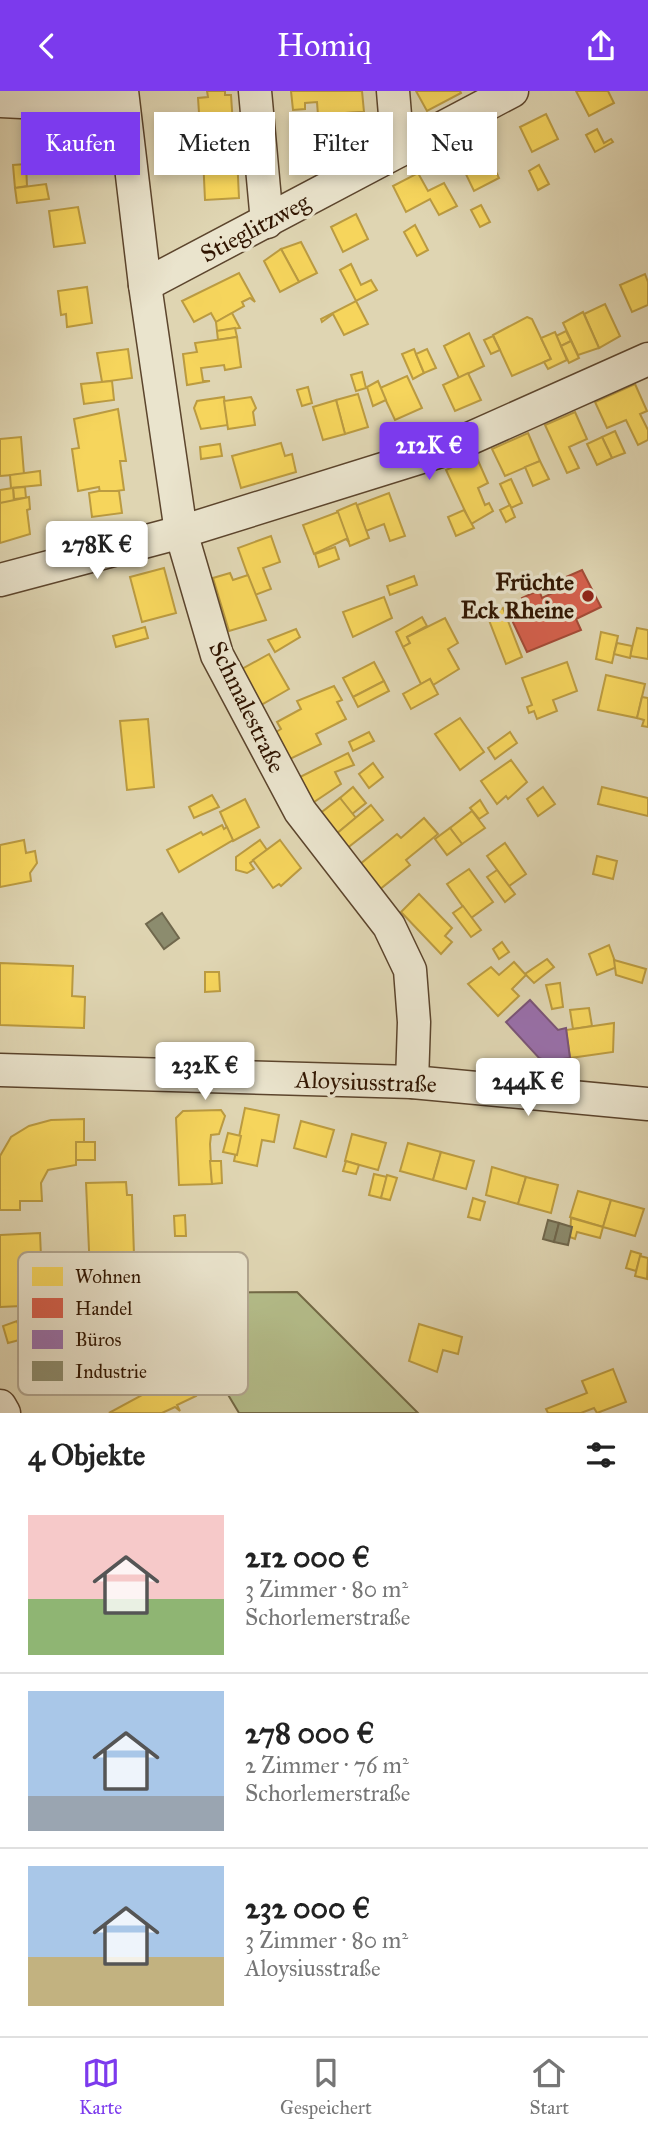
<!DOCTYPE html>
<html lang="de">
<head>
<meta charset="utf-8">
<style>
  :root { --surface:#fff; --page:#f2f2f2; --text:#222; --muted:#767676; --line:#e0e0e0; --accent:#7c3aed }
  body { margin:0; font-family:"IM FELL Great Primer",serif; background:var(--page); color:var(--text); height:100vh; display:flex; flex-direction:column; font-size:26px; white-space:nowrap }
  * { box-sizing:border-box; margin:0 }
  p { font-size:23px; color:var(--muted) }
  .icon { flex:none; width:38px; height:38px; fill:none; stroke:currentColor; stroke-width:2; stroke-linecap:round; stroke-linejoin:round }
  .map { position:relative; height:1322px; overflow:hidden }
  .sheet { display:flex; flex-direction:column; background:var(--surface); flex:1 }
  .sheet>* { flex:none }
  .top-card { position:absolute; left:21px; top:21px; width:607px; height:63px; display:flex; gap:14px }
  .price { position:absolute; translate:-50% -60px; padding:0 16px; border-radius:7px; background:#fff; color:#222; font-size:23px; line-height:46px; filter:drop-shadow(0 2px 4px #0008) }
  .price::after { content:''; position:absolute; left:50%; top:42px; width:21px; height:16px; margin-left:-10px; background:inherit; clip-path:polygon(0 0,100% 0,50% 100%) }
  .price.selected { background:var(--accent); color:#fff }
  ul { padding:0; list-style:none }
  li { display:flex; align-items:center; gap:21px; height:175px; padding:0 28px }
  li+li { border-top:2px solid var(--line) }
  li span { display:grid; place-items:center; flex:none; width:196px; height:140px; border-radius:0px; color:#555 }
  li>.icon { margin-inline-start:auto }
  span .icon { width:84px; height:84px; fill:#fffc; stroke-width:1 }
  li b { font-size:30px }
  h2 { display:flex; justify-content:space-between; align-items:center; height:84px; padding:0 28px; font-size:30px }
  .pill { padding:0 24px; border-radius:0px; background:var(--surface); box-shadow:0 4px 10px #0003; font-size:24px; line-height:63px }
  .pill.selected { background:var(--accent); color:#fff }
  header { display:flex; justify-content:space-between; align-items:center; height:91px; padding:0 28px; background:var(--accent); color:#fff; font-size:32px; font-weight:600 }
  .dock { display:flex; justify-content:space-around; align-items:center; height:98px; border-top:2px solid var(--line); background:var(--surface); font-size:19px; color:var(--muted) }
  .dock a { display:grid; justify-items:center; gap:4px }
  .dock .selected { color:var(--accent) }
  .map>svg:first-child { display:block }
  .green { fill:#b4bd8a; stroke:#726946; stroke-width:2 }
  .homes { fill:#f6d55c; stroke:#bb9b41; stroke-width:2 }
  .shops { fill:#d6604d; stroke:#a44a36; stroke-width:2 }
  .offices { fill:#9970ab; stroke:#7a5578; stroke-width:2 }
  .industry { fill:#8c8c6e; stroke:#70684d; stroke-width:2 }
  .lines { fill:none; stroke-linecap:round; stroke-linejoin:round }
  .minor-casing { stroke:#5c452d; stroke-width:35 }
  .minor { stroke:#eae4cd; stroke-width:32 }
  .poi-dot { fill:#8f2418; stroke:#eae4cd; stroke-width:2.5 }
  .labels { text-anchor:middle; stroke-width:7; stroke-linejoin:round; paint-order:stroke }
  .street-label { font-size:24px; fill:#301501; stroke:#eae4cd }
  .poi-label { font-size:24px; font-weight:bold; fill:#301501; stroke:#eae4cd; text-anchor:end }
  .key { fill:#eae4cd; stroke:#b2a690; stroke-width:2 }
  .key-label { font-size:19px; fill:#301501 }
</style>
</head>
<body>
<header><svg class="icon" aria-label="back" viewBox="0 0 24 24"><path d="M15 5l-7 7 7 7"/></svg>Homiq<svg class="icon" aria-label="share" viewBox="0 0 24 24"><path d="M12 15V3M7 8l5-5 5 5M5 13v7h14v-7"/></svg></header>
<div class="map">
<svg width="648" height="1322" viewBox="0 0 648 1322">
  <rect width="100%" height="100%" fill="#dfd5b2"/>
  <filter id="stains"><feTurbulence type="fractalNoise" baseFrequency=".00286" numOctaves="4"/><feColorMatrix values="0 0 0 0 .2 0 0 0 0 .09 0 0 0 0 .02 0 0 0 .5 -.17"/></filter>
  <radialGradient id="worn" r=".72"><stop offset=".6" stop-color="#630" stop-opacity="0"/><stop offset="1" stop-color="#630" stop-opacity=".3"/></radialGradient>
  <!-- green -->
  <path class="green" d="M297,1201L418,1322H239L167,1202Z"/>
  <!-- homes -->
  <g class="homes">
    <path d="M207,0H225V4H231L233,34L200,37L198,7L208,6Z"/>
    <path d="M291,0H362L364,21L327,23V33L319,38L317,11L305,12V18L293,19Z"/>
    <path d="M416,0H460L461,2L427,20Z"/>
    <path d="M576,0H608L614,12L589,25Z"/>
    <path d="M364,21L366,51L306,83L291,53L327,33V23Z"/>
    <path d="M546,23L558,48L532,61L520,36Z"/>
    <path d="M597,38L604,52L611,48L613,51L595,61L586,44Z"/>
    <path d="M56,39L58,71L30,73L28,40Z"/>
    <path d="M203,47V73H192L190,48Z"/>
    <path d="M190,48L192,73L158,75L157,49Z"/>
    <path d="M486,60L499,87L474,100L461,73Z"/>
    <path d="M237,65L239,107L205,109L203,66Z"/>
    <path d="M26,73L27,95L15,97L13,74Z"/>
    <path d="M539,74L549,93L538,99L529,80Z"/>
    <path d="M418,82L428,100L444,92L457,115L439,124L430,108L406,121L393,95Z"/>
    <path d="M46,93L49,108L17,112L15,97Z"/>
    <path d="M481,114L490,131L480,136L471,119Z"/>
    <path d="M78,116L85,152L54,156L49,120Z"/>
    <path d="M356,123L368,148L343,161L331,136Z"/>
    <path d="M415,134L428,159L417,165L404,141Z"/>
    <path d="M301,151L317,182L299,191L281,158Z"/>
    <path d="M281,158L299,191L280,201L264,170Z"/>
    <path d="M351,173L361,194L371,189L377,199L356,210L340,179Z"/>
    <path d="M239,182L255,211L250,207L242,211L244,215L216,231L211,222L194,231L182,210Z"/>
    <path d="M645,183L648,191V214L632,221L620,194Z"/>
    <path d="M87,196L92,232L67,236L66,223L61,224L58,200Z"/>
    <path d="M356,210L368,233L344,244L333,223L322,231L321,228Z"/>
    <path d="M605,213L620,245L599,257L584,223Z"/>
    <path d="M583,221L599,257L578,264L563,232Z"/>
    <path d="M232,222L240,237L217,240L216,231Z"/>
    <path d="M527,226L532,228L551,268L512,285L493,244Z"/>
    <path d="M235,237L237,246L218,249L217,240Z"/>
    <path d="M566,240L571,250L561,255L556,245Z"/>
    <path d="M555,241L567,269L548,278L544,271L551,268L541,247Z"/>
    <path d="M469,242L484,275L459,287L444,255Z"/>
    <path d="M493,245L500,259L491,263L484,249Z"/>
    <path d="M237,246L241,276L225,279L224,274L201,277L203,290H210L187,294L183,263L197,261L195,252Z"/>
    <path d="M571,250L579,267L569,272L561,255Z"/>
    <path d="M128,258L132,287L102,291L97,262Z"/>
    <path d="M414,258L424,282L413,288L402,263Z"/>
    <path d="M427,258L436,277L424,282L416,263Z"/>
    <path d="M362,281L366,297L356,300L351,284Z"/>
    <path d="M468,282L481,309L455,320L443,294Z"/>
    <path d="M407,285L422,317L395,329L380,297Z"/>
    <path d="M112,290L114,309L84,313L81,293Z"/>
    <path d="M378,290L386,309L373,315L367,296Z"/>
    <path d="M635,293L647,320L640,323L648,339V349L638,354L626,329L607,337L595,311Z"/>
    <path d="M308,296L312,312L302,315L297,299Z"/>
    <path d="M358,303L368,336L345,343L336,309Z"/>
    <path d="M224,306L228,334L201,338L194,317L197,310Z"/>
    <path d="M251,306L256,317L253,321L255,334L228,338L224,310Z"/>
    <path d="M336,309L345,343L323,349L313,316Z"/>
    <path d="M118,318L126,370H120L124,399L100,402L99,396L78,400L72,358L79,357L74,328Z"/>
    <path d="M575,321L587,348L569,356L579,377L567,382L545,334Z"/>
    <path d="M615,340L625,362L612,367L602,346Z"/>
    <path d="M528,342L540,370L505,385L492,358Z"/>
    <path d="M21,346L24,383L0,385V348Z"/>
    <path d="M602,346L612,367L597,374L587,353Z"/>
    <path d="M281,352L285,365L292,363L296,381L241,397L232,365Z"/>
    <path d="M220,353L222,365L201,368L200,356Z"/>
    <path d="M476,365L488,392L478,397L485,414L489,412L493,420L471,433L446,379Z"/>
    <path d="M540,370L549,388L533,395L525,376Z"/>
    <path d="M40,380L41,394L11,397L10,384Z"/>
    <path d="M511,388L522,412L511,417L500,393Z"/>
    <path d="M25,396L26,407L14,408L13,397Z"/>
    <path d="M13,397L14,411L0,412V399Z"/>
    <path d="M99,400H119L122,422L92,426L89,402Z"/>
    <path d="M389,402L405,445L390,450L384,433L366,440L357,414Z"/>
    <path d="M29,406L30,418L27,419L30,443L0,452V412Z"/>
    <path d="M356,412L369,447L350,455L337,420Z"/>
    <path d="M510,414L515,426L506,431L500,419Z"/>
    <path d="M464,419L474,437L456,445L448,426Z"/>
    <path d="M338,421L349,451L346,448L314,463L303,434Z"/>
    <path d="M271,445L280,471L263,477L271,498L255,504L238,457Z"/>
    <path d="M335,456L339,468L319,476L315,463Z"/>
    <path d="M164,477L176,522L142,531L130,486Z"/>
    <path d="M230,482L233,489L248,484L266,529L229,540L213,487Z"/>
    <path d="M414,485L417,494L390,504L387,495Z"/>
    <path d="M384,506L392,527L353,546L343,521Z"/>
    <path d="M503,517L522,566L506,573L487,524Z"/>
    <path d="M422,526L427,535L407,546L410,552L403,556L396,541Z"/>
    <path d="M445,527L458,552L448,558L459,578L433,594L430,588L421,593L403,556L410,552L407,546Z"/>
    <path d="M145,536L148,547L116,556L113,545Z"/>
    <path d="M637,537L648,539V568L630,565Z"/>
    <path d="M296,538L300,546L275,561L268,549Z"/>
    <path d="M601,541L618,545L612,572L596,568Z"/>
    <path d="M617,552L632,555L630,567L614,563Z"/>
    <path d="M269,563L289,598L261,614L242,578Z"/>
    <path d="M374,571L384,590L353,606L343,587Z"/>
    <path d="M567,571L577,600L553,609L557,620L537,628L534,620L529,622L527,616L532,614L522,587Z"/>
    <path d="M606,584L645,593L637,627L598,619Z"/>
    <path d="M430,588L438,603L411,618L403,603Z"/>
    <path d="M384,590L389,600L358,616L353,606Z"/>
    <path d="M334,595L342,609L337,611L346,628L316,643L321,653L290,668L276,641L281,638L277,631L301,618L297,610Z"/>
    <path d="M642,606L648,607V636L642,635L644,629L637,627Z"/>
    <path d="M460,627L484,661L460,679L435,643Z"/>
    <path d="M148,628L154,696L127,699L120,630Z"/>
    <path d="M369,641L374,650L353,660L349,651Z"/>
    <path d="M510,641L517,652L495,668L488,657Z"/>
    <path d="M348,662L354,674L335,681L341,693L311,713L298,687Z"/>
    <path d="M511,669L527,691L508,708L506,705L497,713L481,690Z"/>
    <path d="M373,672L383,686L369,697L359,683Z"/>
    <path d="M353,696L366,712L352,723L340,707Z"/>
    <path d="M543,696L555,713L538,725L527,708Z"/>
    <path d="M602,696L648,707V725L598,713Z"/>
    <path d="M212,704L219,716L194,727L189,716Z"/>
    <path d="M340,707L356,727L335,744L318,724Z"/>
    <path d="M245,708L259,736L233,750L220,721Z"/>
    <path d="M480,709L488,722L479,728L470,717Z"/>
    <path d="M371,714L383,729L346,758L335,744Z"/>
    <path d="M472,720L485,737L462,753L450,737Z"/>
    <path d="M424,727L438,743L406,769L410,774L379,799L359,774L397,743L401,747Z"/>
    <path d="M222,734L224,738L227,736L233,749L179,781L167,759L201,741L203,744Z"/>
    <path d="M450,737L462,753L447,764L435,748Z"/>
    <path d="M24,749L26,762L35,760L37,772L30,782L31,790L0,796V754Z"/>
    <path d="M260,749L267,759L250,772L254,778L247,782L236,779V766Z"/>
    <path d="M280,749L301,777L281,795L279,793L273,797L253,769Z"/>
    <path d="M505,752L526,783L509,795L487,765Z"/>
    <path d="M597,765L617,770L613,788L593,783Z"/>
    <path d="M469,778L493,811L471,827L447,793Z"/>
    <path d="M497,779L515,803L505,811L487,786Z"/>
    <path d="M419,803L452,837L445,845L452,851L441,863L401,821Z"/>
    <path d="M463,815L481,839L471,846L453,822Z"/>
    <path d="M502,851L509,861L499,868L493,858Z"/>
    <path d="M609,854L617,876L597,884L589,863Z"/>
    <path d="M547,868L554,876L534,892L525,883Z"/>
    <path d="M614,869L646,878L642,892L616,884Z"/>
    <path d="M514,871L526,884L512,898L519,905L498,925L468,893L491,876L499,884Z"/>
    <path d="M0,872L73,875L72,905L85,906L84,937L0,934Z"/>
    <path d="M205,881H219L220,900L205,901Z"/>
    <path d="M560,892L563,916L552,918L546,894Z"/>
    <path d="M589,917L592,935L573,938L570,919Z"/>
    <path d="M614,932L613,961L570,967L566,939Z"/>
    <path d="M245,1017L279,1024L274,1051L262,1049L257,1075L234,1070Z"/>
    <path d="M221,1019L225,1025L219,1043L211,1044L210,1053L212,1093L179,1094L176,1027L183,1020Z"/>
    <path d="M84,1028V1051H76V1074L48,1079L41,1092L42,1110H20V1119H0V1065L11,1046L29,1035L51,1029Z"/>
    <path d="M301,1030L334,1039L326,1066L294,1057Z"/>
    <path d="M228,1042L241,1045L237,1064L223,1061Z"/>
    <path d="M352,1043L386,1052L378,1079L345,1070Z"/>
    <rect x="76" y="1051" width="19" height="18"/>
    <path d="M408,1052L441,1061L433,1089L400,1080Z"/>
    <path d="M441,1061L474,1070L466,1098L433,1089Z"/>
    <path d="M210,1070H221L222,1092L212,1093Z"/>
    <path d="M346,1070L359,1074L356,1083L343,1080Z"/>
    <path d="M492,1076L526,1086L518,1113L486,1104Z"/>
    <path d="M374,1083L387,1086L381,1107L369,1104Z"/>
    <path d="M387,1084L397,1087L390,1109L381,1107Z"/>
    <path d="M526,1086L558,1094L551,1122L518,1113Z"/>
    <path d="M126,1091L127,1104H132L134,1164H130V1179L90,1181L86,1092Z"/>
    <path d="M578,1100L611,1109L603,1136L570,1126Z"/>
    <path d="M473,1107L485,1111L480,1129L468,1126Z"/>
    <path d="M611,1109L644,1118L635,1145L603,1136Z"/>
    <path d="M185,1124L186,1145H175L174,1125Z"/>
    <path d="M571,1127L603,1136L600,1147L577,1141L575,1148L570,1146Z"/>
    <path d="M40,1142L43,1214L0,1216V1144Z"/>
    <path d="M631,1160L641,1163L636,1180L626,1177Z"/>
    <path d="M640,1165L648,1167L647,1188L635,1185Z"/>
    <path d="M17,1230L23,1248L8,1252L3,1235Z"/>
    <path d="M419,1233L462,1246L458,1263L443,1259L437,1281L409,1270Z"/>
    <path d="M182,1275L196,1305L177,1314L180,1320L175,1316L162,1322H109L146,1302L142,1296L145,1297Z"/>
    <path d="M613,1278L626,1311L597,1322L594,1317L581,1322H548L546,1318L587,1302L582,1290Z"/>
  </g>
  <!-- shops -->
  <path class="shops" d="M582,479L601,516L576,528L581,539L527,561L510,525L526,517L522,507L539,499L542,507L570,494L566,486Z"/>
  <!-- offices -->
  <path class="offices" d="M530,909L558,939L566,937L570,967L547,970L539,967L506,931Z"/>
  <!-- industry -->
  <g class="industry">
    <path d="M162,822L179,847L164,858L146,833Z"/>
    <path d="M548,1129L559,1132L554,1151L543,1148Z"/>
    <path d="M559,1132L572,1136L568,1154L554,1151Z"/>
  </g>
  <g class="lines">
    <!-- minor casing -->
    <g class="minor-casing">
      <g id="minor">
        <path d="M122,0L145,194L181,441L217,564L300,720L389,835L410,879L414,931L412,991"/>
        <path d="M255,0L267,131"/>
        <path d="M393,0L398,60"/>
        <path d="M0,10L123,16"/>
        <path d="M145,194L512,0"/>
        <path d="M0,489L181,441L444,359L648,268"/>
        <path d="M0,979L412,991L648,1013"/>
        <path d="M0,1315L4,1322"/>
      </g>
    </g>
    <!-- minor -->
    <use href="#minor" class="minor"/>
  </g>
  <!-- markers -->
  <circle class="poi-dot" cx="588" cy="505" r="7"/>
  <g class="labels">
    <!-- street labels -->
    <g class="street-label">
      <text transform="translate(255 137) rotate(-28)" y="8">Stieglitzweg</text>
      <text transform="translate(247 616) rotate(64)" y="8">Schmalestraße</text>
      <text transform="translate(366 991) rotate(2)" y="8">Aloysiusstraße</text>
    </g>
    <!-- poi labels -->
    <g class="poi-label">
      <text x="574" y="499">Früchte<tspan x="574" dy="28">Eck Rheine</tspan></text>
    </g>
  </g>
  <!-- legend -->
  <rect x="18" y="1161" width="230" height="143" rx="10" class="key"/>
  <rect x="32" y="1176" width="31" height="19" fill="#f6d55c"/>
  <rect x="32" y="1207" width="31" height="20" fill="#d6604d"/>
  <rect x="32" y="1239" width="31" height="19" fill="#9970ab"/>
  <rect x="32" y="1270" width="31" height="20" fill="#8c8c6e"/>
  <g class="key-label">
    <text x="75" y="1192">Wohnen</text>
    <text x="75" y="1224">Handel</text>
    <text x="75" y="1255">Büros</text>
    <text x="75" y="1287">Industrie</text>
  </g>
  <rect width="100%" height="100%" filter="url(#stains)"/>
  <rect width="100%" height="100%" fill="url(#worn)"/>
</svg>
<b class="price selected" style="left:429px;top:391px">212K €</b>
<b class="price" style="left:97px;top:490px">278K €</b>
<b class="price" style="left:205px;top:1011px">232K €</b>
<b class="price" style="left:528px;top:1027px">244K €</b>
<div class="top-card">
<a class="pill selected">Kaufen</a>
<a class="pill">Mieten</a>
<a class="pill">Filter</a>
<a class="pill">Neu</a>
</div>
</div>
<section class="sheet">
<h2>4 Objekte<svg class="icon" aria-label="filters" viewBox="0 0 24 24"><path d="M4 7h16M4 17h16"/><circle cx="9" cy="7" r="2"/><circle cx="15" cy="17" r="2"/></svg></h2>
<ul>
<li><span style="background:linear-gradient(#f6c9c9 60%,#8fb573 0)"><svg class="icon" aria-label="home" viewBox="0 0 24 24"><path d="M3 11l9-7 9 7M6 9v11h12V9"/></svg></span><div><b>212 000 €</b><p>3 Zimmer · 80 m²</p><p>Schorlemerstraße</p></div></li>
<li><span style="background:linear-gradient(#a9c7e8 75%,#9aa5b1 0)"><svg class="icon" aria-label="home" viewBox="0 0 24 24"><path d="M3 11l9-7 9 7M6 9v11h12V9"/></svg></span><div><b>278 000 €</b><p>2 Zimmer · 76 m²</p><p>Schorlemerstraße</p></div></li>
<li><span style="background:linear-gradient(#a9c7e8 65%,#c2b280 0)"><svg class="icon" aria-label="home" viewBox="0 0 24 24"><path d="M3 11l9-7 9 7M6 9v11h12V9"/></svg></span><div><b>232 000 €</b><p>3 Zimmer · 80 m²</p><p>Aloysiusstraße</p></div></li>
</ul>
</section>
<nav class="dock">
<a class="selected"><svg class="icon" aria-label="map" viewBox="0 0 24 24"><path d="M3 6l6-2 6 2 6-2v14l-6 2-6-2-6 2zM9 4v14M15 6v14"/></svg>Karte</a>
<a><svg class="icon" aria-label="saved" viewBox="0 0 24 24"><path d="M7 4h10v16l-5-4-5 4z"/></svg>Gespeichert</a>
<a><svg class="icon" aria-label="home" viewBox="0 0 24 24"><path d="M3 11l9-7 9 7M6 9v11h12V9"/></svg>Start</a>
</nav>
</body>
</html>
